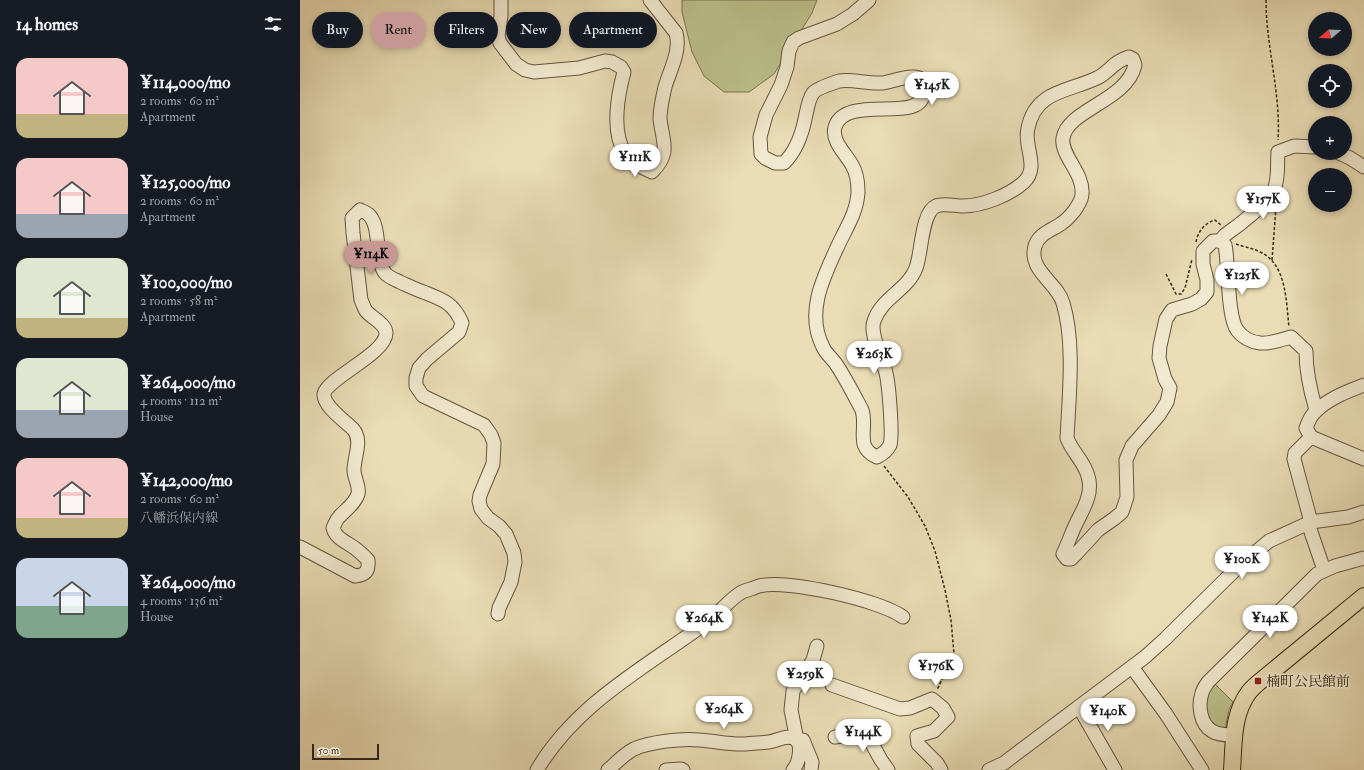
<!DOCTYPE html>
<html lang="en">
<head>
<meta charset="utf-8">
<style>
  :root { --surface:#171b24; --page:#20242c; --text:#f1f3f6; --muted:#9ea1a6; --accent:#c59692 }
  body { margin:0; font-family:"IM FELL Double Pica","Noto Serif JP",serif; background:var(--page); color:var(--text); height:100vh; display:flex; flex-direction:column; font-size:15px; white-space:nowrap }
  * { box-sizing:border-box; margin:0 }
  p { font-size:13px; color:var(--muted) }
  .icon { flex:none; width:22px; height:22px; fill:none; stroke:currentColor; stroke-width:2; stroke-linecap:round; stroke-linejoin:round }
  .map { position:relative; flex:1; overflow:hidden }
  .side { display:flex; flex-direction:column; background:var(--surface); width:300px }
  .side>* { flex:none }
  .hud { position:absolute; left:12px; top:12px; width:380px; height:36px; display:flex; gap:8px }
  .needle { width:26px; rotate:251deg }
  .buttons { position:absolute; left:1008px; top:12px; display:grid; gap:8px }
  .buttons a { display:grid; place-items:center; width:44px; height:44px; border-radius:50%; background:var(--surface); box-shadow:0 2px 6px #0003; font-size:20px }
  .scale { position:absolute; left:12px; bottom:10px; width:67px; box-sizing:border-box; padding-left:4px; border:2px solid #372819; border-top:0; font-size:11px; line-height:14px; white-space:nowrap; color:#372819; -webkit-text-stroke:3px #f1e9cf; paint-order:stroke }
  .price { position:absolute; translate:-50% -34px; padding:0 9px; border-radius:14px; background:#fff; color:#222; font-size:13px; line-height:26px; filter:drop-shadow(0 1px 2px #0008) }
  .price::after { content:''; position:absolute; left:50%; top:24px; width:12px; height:9px; margin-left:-6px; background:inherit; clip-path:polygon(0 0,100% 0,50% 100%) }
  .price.current { background:var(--accent); color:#111 }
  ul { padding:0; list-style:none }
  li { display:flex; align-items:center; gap:12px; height:100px; padding:0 16px }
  li span { display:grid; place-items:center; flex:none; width:112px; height:80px; border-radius:12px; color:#555 }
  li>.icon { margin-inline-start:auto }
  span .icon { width:48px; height:48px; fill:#fffc; stroke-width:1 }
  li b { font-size:17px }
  h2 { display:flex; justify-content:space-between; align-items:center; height:48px; padding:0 16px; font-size:17px }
  .tag { padding:0 14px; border-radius:18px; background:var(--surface); box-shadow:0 2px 6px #0003; font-size:14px; line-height:36px }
  .tag.current { background:var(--accent); color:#111 }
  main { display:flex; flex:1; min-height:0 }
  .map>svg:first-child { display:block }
  .green { fill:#bbc08b; stroke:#797452 }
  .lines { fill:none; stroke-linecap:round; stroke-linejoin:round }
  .minor-casing { stroke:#645540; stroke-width:15 }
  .major-casing { stroke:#372819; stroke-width:18 }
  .path { stroke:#372819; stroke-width:1.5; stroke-dasharray:3 2; stroke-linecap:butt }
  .minor { stroke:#f1e9cf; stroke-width:13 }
  .major { stroke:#eaddb5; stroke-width:16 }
  .poi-dot { fill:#8f2418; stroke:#f1e9cf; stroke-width:1.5 }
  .labels { text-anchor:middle; stroke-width:4; stroke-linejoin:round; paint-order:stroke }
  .poi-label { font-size:14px; fill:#372819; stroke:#f1e9cf; text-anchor:start }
</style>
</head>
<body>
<main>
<section class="side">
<h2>14 homes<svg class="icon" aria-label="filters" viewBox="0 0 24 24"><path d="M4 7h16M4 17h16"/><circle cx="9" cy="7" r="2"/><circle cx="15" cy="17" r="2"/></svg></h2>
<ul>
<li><span style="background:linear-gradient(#f6c9c9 70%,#c2b280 0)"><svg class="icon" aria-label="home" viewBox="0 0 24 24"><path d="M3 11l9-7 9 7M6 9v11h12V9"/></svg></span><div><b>¥114,000/mo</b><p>2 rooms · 60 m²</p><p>Apartment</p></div></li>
<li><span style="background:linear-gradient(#f6c9c9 70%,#9aa5b1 0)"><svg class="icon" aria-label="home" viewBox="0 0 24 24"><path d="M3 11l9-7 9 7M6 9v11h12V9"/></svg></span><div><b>¥125,000/mo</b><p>2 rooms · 60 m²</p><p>Apartment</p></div></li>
<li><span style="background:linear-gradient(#dfe7d0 75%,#c2b280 0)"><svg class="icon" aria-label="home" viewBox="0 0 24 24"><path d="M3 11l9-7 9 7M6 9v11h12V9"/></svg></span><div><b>¥100,000/mo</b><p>2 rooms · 58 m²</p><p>Apartment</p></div></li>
<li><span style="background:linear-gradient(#dfe7d0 65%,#9aa5b1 0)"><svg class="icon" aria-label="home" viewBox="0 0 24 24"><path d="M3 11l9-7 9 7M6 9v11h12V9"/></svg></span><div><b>¥264,000/mo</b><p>4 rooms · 112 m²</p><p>House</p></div></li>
<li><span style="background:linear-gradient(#f6c9c9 75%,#c2b280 0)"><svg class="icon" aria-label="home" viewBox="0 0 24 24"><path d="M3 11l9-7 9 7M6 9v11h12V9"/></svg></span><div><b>¥142,000/mo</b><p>2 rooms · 60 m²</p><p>八幡浜保内線</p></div></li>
<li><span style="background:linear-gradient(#c9d6e8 60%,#7fa58c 0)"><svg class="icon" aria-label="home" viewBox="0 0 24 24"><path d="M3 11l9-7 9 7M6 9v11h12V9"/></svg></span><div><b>¥264,000/mo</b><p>4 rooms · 136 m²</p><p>House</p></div></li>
</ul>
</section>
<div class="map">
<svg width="1064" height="770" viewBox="0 0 1064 770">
  <rect width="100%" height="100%" fill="#eaddb5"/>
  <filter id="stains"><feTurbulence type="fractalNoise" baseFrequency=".005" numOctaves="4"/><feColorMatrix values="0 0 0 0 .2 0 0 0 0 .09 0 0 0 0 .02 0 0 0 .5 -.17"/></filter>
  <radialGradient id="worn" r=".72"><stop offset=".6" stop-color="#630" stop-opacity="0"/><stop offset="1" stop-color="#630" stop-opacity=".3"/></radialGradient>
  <!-- green -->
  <g class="green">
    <path d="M382,0H517L512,13L474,74L449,92H424L404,76L392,52L382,12Z"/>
    <path d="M912,681L933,702L929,710L925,729H914L905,712L904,692Z"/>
  </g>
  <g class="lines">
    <!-- minor casing -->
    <g class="minor-casing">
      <g id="minor">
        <path d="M201,0V16L198,36L200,43L216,64L225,70L234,72L279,68L305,61L312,62L321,67L324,72C318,94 311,132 325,153C331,162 342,168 352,172C372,152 362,141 360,118C360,108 363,96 365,87C370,70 381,51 376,33L350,0"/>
        <path d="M569,0L553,14L537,24L499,38L493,42L489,51L487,67L481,85L466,115L460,137L461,154L465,158L475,163H484C495,152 502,134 505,119C507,111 508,100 513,93C516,89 533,83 539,81C553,79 567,84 582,83C591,82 614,73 621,79C624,82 623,87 623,91C625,126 546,92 535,127C531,141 546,154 552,165C557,173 558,183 558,192C557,214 544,231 536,250C522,280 506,314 523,347C526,354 532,358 536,364C546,379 554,395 562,410C568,429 554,447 577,457C583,454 587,451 590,445C593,435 589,385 586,373C583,359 569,334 574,321C582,297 608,290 616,268C622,253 621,213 636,206C643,203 655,206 663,206C682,206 710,195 724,182C740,167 723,146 728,128C736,90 768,92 797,78C811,71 812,62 829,57L833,59L835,65C827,101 768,109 763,138C760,155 784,173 782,194C782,200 778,205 775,210C771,215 767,220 762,223C753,230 739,233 735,246C728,271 757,282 763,303C775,342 769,397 767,438C772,452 784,461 788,476C794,495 781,512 774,528C770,537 767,546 763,554L767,559H771L776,554L798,530L815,518L822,512L827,497L826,460L832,446L859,415L867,402L870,388L865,379L859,358L860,346L866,319L872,310L892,304L901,299L907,292V280L903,264V251L913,241H920L925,245C929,265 927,315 937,330C942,337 951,342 960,343C970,344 981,340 991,337L1006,351C1006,372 1010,390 1016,410"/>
        <path d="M1039,153L1050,158L1064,167"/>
        <path d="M920,241L925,235C938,226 968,203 974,190C979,179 977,164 978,152L994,146L1015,147"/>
        <path d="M1064,385C1048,391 1030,398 1017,410C1011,415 1008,422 1006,428L1011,437L1064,459"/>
        <path d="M1011,522L994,459L995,453L1011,437"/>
        <path d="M1008,523L1024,570"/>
        <path d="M0,547L55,576C66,575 69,571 68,560C64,556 60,552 56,549C47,542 36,539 33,528C35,524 36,520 39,517C45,510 55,504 58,494C60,486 54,478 54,470C54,457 63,440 53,429C45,421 23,406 24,394C27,378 86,354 86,333C86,324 72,318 66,311C64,308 63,304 61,300L53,233L52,218L60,210C62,211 66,212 68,214C82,226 74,259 85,273C88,277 96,280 100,282C109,286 117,290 126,293C144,300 154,304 162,323L159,332L127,359L119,368L116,378V386L123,396L184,425L191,435L194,443L193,464L180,495L179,501L181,509L188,518L199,526L206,534L214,553L215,562L211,582L199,608L198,614"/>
        <path d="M832,667L866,714L902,770"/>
        <path d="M532,685L600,709L610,708L632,699L643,708L648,717L634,731L617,736L618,744L637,763L641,770"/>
        <path d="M779,707L815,770"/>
        <path d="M934,735C927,735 918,735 912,731C900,724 898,705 902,693C903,689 906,685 908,682L1017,574L1035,566L1064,558"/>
        <path d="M535,737L566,733L581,760L588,770"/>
        <path d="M493,738L496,735L491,710L493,691L513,660L517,646"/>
        <path d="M503,740L512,762L511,770"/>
        <path d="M237,770C277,702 348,666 410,620C420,612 431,598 442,592C447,590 454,588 459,586C486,579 580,600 603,617"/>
        <path d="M308,770C316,763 324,754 334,749C349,742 383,738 399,740C415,741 430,745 445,744C453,743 461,743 469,742C477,741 485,735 493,738C504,742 499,763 493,770"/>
        <path d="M366,770L381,769L383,770"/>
        <path d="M689,770L704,763L845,657L865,639L939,566L969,541L1011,522L1048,517L1064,512"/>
      </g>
    </g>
    <!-- major casing -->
    <g class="major-casing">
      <path id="major" d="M932,770C934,743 932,715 949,692C953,687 958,683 963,679L1064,596"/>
    </g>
    <!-- path -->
    <g class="path">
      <path d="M966,0C966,47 981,93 978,140"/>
      <path d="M896,242C898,231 905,223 915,220L921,225"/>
      <path d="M936,244C944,247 953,248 960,252C987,264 986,302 989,327"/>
      <path d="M972,260L976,207"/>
      <path d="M866,274L876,294H881L885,288L892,259"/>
      <path d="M584,466L608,497L625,526L635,551L645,590L651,620L654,654L637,690"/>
    </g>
    <!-- minor -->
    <use href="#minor" class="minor"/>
    <!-- major -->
    <use href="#major" class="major"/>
  </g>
  <!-- markers -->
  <rect class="poi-dot" x="954" y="677" width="8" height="8" rx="2"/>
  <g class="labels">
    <!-- poi labels -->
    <g class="poi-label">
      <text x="966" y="686">楠町公民館前</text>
    </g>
  </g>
  <rect width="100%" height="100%" filter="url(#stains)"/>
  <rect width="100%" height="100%" fill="url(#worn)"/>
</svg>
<div class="buttons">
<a><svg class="needle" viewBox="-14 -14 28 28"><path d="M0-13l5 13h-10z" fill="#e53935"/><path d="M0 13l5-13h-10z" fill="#9ea1a6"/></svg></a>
<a><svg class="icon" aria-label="locate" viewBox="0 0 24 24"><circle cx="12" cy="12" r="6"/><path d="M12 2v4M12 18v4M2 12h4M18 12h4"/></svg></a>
<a>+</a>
<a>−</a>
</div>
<div class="scale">50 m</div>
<b class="price" style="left:632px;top:106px">¥145K</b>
<b class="price" style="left:335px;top:178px">¥111K</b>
<b class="price" style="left:963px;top:220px">¥157K</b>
<b class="price current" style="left:71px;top:275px">¥114K</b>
<b class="price" style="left:942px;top:296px">¥125K</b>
<b class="price" style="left:574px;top:375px">¥263K</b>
<b class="price" style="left:942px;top:580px">¥100K</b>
<b class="price" style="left:404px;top:639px">¥264K</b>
<b class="price" style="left:970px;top:639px">¥142K</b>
<b class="price" style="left:636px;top:687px">¥176K</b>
<b class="price" style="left:505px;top:695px">¥259K</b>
<b class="price" style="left:424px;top:730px">¥264K</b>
<b class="price" style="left:808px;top:732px">¥140K</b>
<b class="price" style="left:563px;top:753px">¥144K</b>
<div class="hud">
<a class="tag">Buy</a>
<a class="tag current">Rent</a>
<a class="tag">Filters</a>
<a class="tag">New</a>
<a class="tag">Apartment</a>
</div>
</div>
</main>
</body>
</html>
